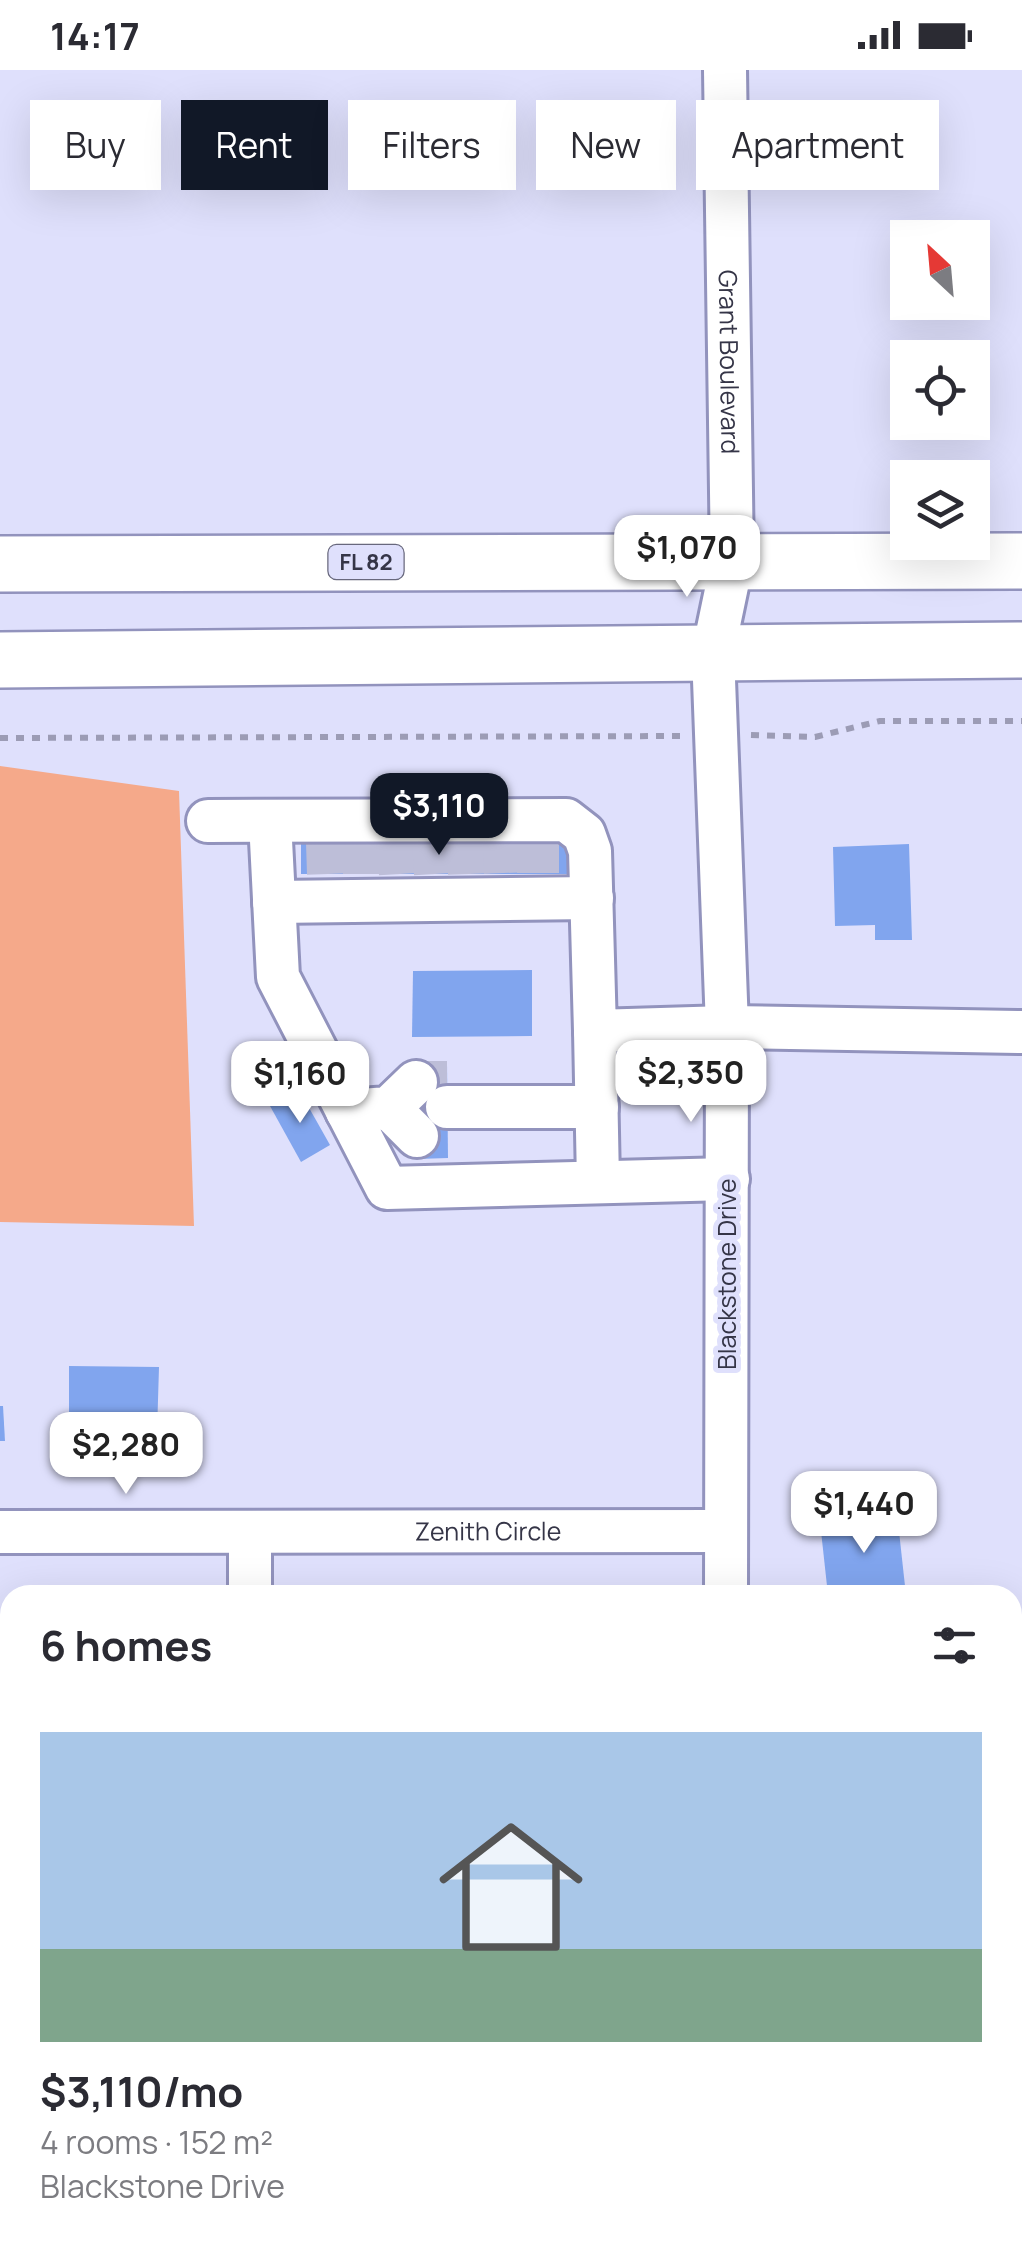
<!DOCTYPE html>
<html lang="en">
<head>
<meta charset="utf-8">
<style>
  :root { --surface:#fff; --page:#f2f2f3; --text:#2b2b33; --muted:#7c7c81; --line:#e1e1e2; --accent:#111827 }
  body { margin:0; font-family:Manrope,sans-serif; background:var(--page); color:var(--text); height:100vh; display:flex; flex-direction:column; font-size:38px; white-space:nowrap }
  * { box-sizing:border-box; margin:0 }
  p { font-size:32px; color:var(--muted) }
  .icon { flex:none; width:55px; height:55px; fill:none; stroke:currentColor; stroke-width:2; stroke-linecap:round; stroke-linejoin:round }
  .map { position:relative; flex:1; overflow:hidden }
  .side { position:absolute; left:0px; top:1515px; width:1022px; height:672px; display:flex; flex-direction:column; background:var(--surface); border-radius:30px 30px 0 0; box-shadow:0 10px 40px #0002 }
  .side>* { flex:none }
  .hud { position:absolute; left:30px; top:30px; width:962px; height:90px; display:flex; gap:20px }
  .needle { width:65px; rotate:334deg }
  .fabs { position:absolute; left:890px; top:150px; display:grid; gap:20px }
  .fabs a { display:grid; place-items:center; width:100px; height:100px; border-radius:0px; background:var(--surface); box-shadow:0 10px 40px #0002; font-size:50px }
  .price { position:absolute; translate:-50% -85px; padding:0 22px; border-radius:20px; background:#fff; color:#222; font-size:32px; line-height:65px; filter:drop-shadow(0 2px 5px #0008) }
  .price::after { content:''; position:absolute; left:50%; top:60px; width:30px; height:22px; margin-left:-15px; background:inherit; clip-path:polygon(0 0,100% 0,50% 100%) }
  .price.current { background:var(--accent); color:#fff }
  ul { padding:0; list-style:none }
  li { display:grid; align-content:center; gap:20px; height:530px; padding:0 40px }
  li+li { border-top:2px solid var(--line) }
  li span { display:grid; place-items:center; height:310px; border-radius:0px; color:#555 }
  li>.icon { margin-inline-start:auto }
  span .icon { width:180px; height:180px; fill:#fffc; stroke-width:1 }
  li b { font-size:42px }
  h2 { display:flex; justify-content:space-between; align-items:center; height:120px; padding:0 40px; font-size:42px }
  .pill { padding:0 35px; border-radius:0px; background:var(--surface); box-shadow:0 10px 40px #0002; font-size:35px; line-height:90px }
  .pill.current { background:var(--accent); color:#fff }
  .status { display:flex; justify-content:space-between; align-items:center; height:70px; padding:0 50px; background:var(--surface); direction:ltr }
  .status svg { height:28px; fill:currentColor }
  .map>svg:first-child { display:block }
  .green { fill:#f5a98a }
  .building { fill:#81a5ee }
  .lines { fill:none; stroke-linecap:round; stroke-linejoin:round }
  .minor-tunnel { stroke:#bdbed8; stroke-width:42; stroke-dasharray:42 21; stroke-linecap:butt }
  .minor-casing { stroke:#9293bd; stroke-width:48 }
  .highway-casing { stroke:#9293bd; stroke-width:60 }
  .path { stroke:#9c9cb5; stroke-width:6; stroke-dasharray:8 8; stroke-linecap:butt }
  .minor { stroke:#fff; stroke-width:42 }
  .highway { stroke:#fff; stroke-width:55 }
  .labels { text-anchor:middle; stroke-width:10; stroke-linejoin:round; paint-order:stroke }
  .shield { fill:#dfe0fc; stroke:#68687d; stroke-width:2.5 }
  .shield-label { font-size:22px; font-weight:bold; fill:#353547 }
  .street-label { font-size:25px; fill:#353547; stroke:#dfe0fc }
</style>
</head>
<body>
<div class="status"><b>14:17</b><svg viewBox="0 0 49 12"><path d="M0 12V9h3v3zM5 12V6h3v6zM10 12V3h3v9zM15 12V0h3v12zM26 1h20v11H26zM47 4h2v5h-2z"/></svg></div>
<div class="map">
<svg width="1022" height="2187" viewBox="0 0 1022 2187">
  <rect width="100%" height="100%" fill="#dfe0fc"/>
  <!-- green -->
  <path class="green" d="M0,696L179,721L194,1156L0,1152Z"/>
  <!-- building -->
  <g class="building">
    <path d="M577,772L576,804H301V773Z"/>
    <path d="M909,774L912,870H875V855L835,856L833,777Z"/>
    <path d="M532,900V966L412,967L413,901Z"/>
    <path d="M416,994H447L448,1088L417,1089Z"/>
    <path d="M299,1020L330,1075L301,1092L270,1036Z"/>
    <path d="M69,1296L159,1297L157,1363L127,1362V1350H69Z"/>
    <path d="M0,1336H3L5,1371H0Z"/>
    <path d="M897,1443L906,1525H828L820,1452Z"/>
    <path d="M64,2178L151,2180V2187H64Z"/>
    <rect x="327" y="2178" width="86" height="9"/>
    <rect x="834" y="2178" width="60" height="9"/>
  </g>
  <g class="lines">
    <!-- minor-tunnel -->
    <g class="minor-tunnel">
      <path d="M327,772L328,804"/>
      <path d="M398,772L400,804"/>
      <path d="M433,772L435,804"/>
      <path d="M468,772L469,804"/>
      <path d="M504,772L505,803"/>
      <path d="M538,772V803"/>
      <path d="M364,773V804"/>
      <path d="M416,1012H447"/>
    </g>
    <!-- minor casing -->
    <g class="minor-casing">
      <g id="minor">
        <path id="s1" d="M725,0L732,492L713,583L727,957L726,1525"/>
        <path d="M208,751L566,750L584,764L590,781L595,961L727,957L1022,962"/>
        <path d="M270,751L278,907L387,1118L728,1109"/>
        <path d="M274,832L592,828"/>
        <path d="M595,961L598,1112"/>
        <path d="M447,1037H597"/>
        <path d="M389,1038L417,1066"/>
        <path d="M347,1041L389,1038L416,1012"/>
        <path id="s2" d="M0,1462L725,1461"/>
        <path d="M250,1525V1464"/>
        <path d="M730,2178V2187"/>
        <path d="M242,2187V2178"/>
      </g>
    </g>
    <!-- highway casing -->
    <g class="highway-casing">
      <g id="highway">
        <path d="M0,494L1022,491"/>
        <path d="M0,590L1022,580"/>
      </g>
    </g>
    <!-- path -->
    <g class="path">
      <path d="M751,665L815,667L880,651H1022"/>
      <path d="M0,668L684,666"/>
    </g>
    <!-- minor -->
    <use href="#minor" class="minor"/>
    <!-- highway -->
    <use href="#highway" class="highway"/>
  </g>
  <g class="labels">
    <!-- shield labels -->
    <rect class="shield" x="328.5" y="475" width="75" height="34" rx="8"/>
    <g class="shield-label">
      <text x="366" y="500">FL 82</text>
    </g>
    <!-- street labels -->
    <g class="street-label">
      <text dy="9" stroke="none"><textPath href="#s1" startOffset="292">Grant Boulevard</textPath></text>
      <text transform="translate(727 1204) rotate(-90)" y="9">Blackstone Drive</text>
      <text dy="9" stroke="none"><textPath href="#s2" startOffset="488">Zenith Circle</textPath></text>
    </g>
  </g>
</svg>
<div class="fabs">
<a><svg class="needle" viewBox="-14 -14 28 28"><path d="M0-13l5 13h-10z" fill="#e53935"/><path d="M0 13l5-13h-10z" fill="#7c7c81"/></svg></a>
<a><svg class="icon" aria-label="locate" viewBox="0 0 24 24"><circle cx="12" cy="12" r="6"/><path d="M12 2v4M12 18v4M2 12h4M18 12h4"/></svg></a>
<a><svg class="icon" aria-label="layers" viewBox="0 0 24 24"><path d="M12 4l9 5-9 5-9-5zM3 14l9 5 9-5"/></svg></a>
</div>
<b class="price" style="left:687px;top:530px">$1,070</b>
<b class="price current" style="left:439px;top:788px">$3,110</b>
<b class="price" style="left:691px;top:1055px">$2,350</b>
<b class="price" style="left:300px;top:1056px">$1,160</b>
<b class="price" style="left:126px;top:1427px">$2,280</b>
<b class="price" style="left:864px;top:1486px">$1,440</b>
<div class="hud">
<a class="pill">Buy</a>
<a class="pill current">Rent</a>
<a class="pill">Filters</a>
<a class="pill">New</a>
<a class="pill">Apartment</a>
</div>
<section class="side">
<h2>6 homes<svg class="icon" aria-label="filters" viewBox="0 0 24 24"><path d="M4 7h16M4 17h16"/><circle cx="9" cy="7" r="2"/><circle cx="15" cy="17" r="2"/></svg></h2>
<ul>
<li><span style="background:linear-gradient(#a9c7e8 70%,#7fa58c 0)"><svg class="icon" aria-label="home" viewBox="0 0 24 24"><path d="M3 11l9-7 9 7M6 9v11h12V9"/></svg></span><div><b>$3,110/mo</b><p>4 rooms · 152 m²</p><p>Blackstone Drive</p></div></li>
</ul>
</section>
</div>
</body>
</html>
